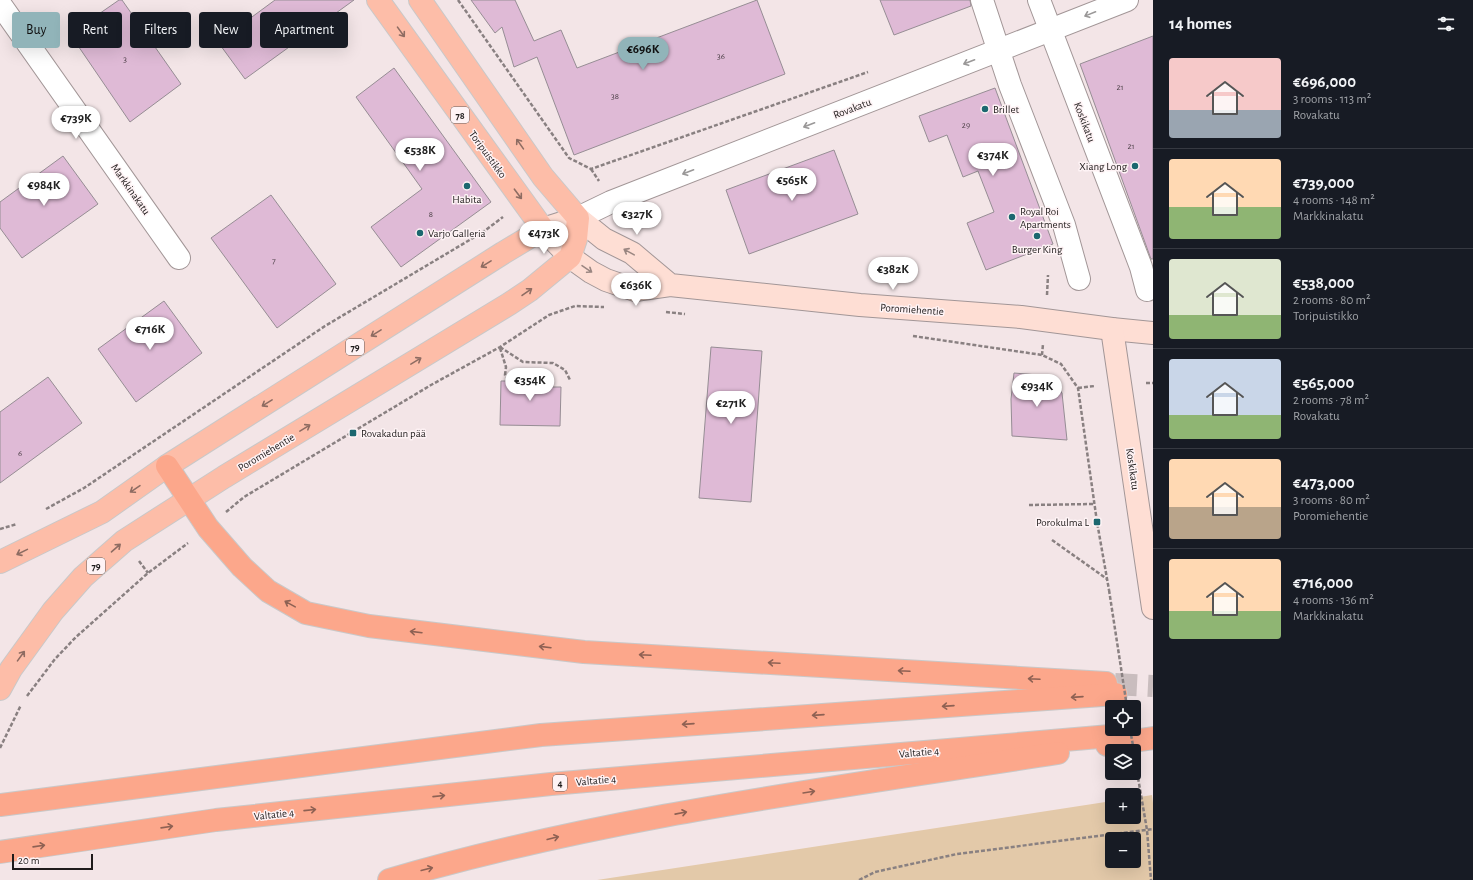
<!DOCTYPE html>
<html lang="en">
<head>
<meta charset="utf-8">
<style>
  :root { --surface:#171b24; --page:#242831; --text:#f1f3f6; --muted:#9ea1a6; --line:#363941; --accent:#91b4b9 }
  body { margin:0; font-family:"Alegreya Sans",sans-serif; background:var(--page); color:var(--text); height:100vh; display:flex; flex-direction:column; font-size:15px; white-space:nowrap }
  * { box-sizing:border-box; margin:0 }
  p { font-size:13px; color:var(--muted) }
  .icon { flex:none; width:22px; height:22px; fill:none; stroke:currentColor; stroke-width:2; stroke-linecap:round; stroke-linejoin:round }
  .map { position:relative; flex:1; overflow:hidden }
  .sheet { display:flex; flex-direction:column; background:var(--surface); width:320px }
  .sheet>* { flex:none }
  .top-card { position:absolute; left:12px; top:12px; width:380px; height:36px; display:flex; gap:8px }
  .tools { position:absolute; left:1105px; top:700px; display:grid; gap:8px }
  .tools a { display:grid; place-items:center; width:36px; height:36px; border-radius:4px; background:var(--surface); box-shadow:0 4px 16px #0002; font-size:20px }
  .scale { position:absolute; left:12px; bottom:10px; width:81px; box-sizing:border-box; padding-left:4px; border:2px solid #1f1b1b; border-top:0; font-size:11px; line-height:14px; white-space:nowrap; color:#1f1b1b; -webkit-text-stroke:3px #fef3f5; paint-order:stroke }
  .price { position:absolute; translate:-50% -34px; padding:0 9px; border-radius:14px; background:#fff; color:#222; font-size:13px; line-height:26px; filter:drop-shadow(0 1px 2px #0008) }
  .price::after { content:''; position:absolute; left:50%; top:24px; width:12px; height:9px; margin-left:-6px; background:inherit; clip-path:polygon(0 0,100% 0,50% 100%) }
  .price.on { background:var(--accent); color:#111 }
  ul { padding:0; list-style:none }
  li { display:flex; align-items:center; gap:12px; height:100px; padding:0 16px }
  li+li { border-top:1px solid var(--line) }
  li span { display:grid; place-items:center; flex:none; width:112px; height:80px; border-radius:4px; color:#555 }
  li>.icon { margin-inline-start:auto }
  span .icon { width:48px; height:48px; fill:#fffc; stroke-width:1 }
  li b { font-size:17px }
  h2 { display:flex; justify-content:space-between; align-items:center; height:48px; padding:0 16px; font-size:17px }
  .pill { padding:0 14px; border-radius:4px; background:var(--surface); box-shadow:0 4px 16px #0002; font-size:14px; line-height:36px }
  .pill.on { background:var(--accent); color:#111 }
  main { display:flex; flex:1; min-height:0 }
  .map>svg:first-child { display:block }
  .green { fill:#e3c9a9; fill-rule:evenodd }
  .building { fill:#dfbad6; stroke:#968d94 }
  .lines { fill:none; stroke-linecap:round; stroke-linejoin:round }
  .trunk-tunnel { stroke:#c9bdbe; stroke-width:22; stroke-dasharray:22 11; stroke-linecap:butt }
  .pedestrian-casing { stroke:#a29697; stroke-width:24 }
  .minor-casing { stroke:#a29697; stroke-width:24 }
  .secondary-casing { stroke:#a29697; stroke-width:24 }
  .primary-casing { stroke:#c9c8c8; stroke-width:24 }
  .trunk-casing { stroke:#c9c8c8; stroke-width:24 }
  .path { stroke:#898081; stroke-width:2.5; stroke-dasharray:4 2; stroke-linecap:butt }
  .pedestrian { stroke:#fff; stroke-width:22 }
  .minor { stroke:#fff; stroke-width:22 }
  .secondary { stroke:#feded4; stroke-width:22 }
  .primary { stroke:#fdbda8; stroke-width:22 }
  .trunk { stroke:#fca78b; stroke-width:22 }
  .path-bridge { stroke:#898081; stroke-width:2.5; stroke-dasharray:4 2; stroke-linecap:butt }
  .oneway { stroke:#9a9898 }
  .oneway2 { stroke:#8e6c62 }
  .oneway3 { stroke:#9a8681 }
  .oneway4 { stroke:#8e6153 }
  .poi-dot { fill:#1b676f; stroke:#fef3f5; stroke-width:1.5 }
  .labels { text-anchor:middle; stroke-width:3; stroke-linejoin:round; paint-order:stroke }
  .number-label { font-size:9px; fill:#4f434a }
  .shield { fill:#fef3f5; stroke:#625c5c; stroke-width:1 }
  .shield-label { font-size:10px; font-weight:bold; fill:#1f1b1b }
  .street-label { font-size:11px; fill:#1f1b1b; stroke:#fef3f5 }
  .poi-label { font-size:11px; fill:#1f1b1b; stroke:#fef3f5; text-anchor:start }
</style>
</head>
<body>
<main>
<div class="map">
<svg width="1153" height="880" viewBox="0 0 1153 880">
  <rect width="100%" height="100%" fill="#f3e5e7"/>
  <!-- green -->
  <path class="green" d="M1152,795L1153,803V880H597L1112,801V817H1134V798ZM1112,839H1134V861H1112Z"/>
  <!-- building -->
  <g class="building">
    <path d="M119,0H122L181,84L130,122L70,34Z"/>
    <path d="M275,0H354L245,79L218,42Z"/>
    <path d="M471,0H515L534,41L561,30L577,68L757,0L785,74L574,155L537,57L514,67L502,27L495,33Z"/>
    <path d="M880,0H970L971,6L894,35Z"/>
    <path d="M1153,36V259H1151L1080,64Z"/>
    <path d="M394,68L491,202L401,267L371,227L422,189L356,97Z"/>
    <path d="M995,88L1053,244L986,270L967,223L994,212L978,171L963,177L947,135L929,142L919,116Z"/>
    <path d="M834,150L858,214L749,254L726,190Z"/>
    <path d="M63,156L98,204L22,258L0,228V202Z"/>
    <path d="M271,195L336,284L277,328L211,238Z"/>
    <path d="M164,301L202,353L136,402L98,349Z"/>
    <path d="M711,347L762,351L751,502L699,498Z"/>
    <path d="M1014,373L1050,376L1062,393L1067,440L1012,436L1011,399Z"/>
    <path d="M515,374H547V387H561L560,426L500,425L501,381H514Z"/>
    <path d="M48,377L82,423L0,483V412Z"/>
  </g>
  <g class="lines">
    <!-- trunk-tunnel -->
    <path class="trunk-tunnel" d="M1115,684L1153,686"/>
    <!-- pedestrian casing -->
    <g class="pedestrian-casing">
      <g id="pedestrian">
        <path d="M982,0L1010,85L1064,225L1079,279"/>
        <path d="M1039,0L1141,267L1147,290"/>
      </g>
    </g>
    <!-- minor casing -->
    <g class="minor-casing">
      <g id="minor">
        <path d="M0,4L179,258"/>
        <path d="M578,218L611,202L1127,0"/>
      </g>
    </g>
    <!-- secondary casing -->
    <g class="secondary-casing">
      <g id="secondary">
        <path d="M670,285L632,253L604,239L578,218L543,229L570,257L591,272L606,280L635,290L670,285L860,305L1021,317L1112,329L1153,333"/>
        <path d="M1112,329L1153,608"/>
      </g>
    </g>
    <!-- primary casing -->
    <g class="primary-casing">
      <g id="primary">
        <path d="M0,562L102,512L167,466L503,253L543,229L378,0"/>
        <path d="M0,689L11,669L53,611L83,577L124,541L224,477L509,304L530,290L570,257L576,239L578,218L543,177L420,0"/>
      </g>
    </g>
    <!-- trunk casing -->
    <g class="trunk-casing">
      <g id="trunk">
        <path d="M167,466L208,528L242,567L268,591L306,613L369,626L584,652L1106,683"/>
        <path d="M1107,745L1153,738"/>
        <path d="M0,805L541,735L1116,694"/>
        <path d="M0,852L216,820L551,784L1122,735"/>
        <path d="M389,880C607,816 834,788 1058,753"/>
      </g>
    </g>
    <!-- path -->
    <g class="path">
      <path d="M458,0L569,158L591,169L868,72"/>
      <path d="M591,169L599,181"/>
      <path d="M1047,295L1048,275"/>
      <path d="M666,312L685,314"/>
      <path d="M913,336L1042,355L1061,364L1078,388L1097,522L1109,590"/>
      <path d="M500,347L523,362L553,363L565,370L570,380"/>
      <path d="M500,348L506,367L505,375L508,378L515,379"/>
      <path d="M1042,355L1043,344"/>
      <path d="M1146,383H1153"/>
      <path d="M1078,388L1095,386"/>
      <path d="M1029,505L1095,504"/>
      <path d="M46,509L84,488L325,326L483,232L503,217"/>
      <path d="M226,512L244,497L431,385L500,347L549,315L575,306L604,307"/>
      <path d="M0,529L17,524"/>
      <path d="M1052,540L1107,579"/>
      <path d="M139,561L148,573"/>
      <path d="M27,696L55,659L76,637L148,573L188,543"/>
      <path d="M0,748L21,705"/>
      <path d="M1136,766L1147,830L1151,880"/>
      <path d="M859,880L875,872L957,854L1153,829"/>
    </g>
    <!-- pedestrian -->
    <use href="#pedestrian" class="pedestrian"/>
    <!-- minor -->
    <use href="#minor" class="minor"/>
    <!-- secondary -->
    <use href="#secondary" class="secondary"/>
    <!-- primary -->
    <use href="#primary" class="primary"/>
    <!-- trunk -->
    <use href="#trunk" class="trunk"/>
    <!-- path-bridge -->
    <g class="path-bridge">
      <path d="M1109,590L1127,707"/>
      <path d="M1130,729L1134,751"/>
    </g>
  </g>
  <!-- one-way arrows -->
  <defs><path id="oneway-shaft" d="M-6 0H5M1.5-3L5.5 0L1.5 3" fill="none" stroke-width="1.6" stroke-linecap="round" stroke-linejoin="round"/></defs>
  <g class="oneway">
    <use href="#oneway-shaft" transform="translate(1090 14) rotate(158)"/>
    <use href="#oneway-shaft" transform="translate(969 62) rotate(159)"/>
    <use href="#oneway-shaft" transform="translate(809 125) rotate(159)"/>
    <use href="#oneway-shaft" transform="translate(688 172) rotate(159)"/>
  </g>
  <g class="oneway2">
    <use href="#oneway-shaft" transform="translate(401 32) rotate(54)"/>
    <use href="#oneway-shaft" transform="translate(520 144) rotate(-125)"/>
    <use href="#oneway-shaft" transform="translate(518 194) rotate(53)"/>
    <use href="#oneway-shaft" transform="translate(486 264) rotate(148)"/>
    <use href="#oneway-shaft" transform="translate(527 292) rotate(-35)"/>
    <use href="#oneway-shaft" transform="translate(376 333) rotate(148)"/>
    <use href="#oneway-shaft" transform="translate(416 361) rotate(-31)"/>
    <use href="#oneway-shaft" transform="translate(267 403) rotate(148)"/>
    <use href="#oneway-shaft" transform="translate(305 428) rotate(-31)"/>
    <use href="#oneway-shaft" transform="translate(135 489) rotate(146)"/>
    <use href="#oneway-shaft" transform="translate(116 548) rotate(-41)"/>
    <use href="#oneway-shaft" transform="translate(22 552) rotate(154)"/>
    <use href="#oneway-shaft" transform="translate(21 656) rotate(-54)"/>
  </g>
  <g class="oneway3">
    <use href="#oneway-shaft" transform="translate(629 252) rotate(-151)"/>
    <use href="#oneway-shaft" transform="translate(587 269) rotate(34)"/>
  </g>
  <g class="oneway4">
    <use href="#oneway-shaft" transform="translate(290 604) rotate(-151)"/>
    <use href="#oneway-shaft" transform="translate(416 632) rotate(-173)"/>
    <use href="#oneway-shaft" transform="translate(545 647) rotate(-173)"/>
    <use href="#oneway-shaft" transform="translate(645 655) rotate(-177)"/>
    <use href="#oneway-shaft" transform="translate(774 663) rotate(-177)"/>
    <use href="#oneway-shaft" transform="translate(904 671) rotate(-177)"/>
    <use href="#oneway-shaft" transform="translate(1034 679) rotate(-177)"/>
    <use href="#oneway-shaft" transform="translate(1077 697) rotate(176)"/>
    <use href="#oneway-shaft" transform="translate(948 706) rotate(176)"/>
    <use href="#oneway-shaft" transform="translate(818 715) rotate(176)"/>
    <use href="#oneway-shaft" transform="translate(688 724) rotate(176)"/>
    <use href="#oneway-shaft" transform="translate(809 792) rotate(-9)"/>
    <use href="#oneway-shaft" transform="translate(439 796) rotate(-6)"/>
    <use href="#oneway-shaft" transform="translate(310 810) rotate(-6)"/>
    <use href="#oneway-shaft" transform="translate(681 813) rotate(-11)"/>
    <use href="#oneway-shaft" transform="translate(167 827) rotate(-8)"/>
    <use href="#oneway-shaft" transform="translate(553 838) rotate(-14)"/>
    <use href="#oneway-shaft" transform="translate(39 846) rotate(-8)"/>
    <use href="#oneway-shaft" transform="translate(427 869) rotate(-14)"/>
  </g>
  <!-- markers -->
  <g class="poi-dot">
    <circle cx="985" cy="109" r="4"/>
    <circle cx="1135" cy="166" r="4"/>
    <circle cx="467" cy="186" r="4"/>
    <circle cx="1012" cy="217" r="4"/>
    <circle cx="420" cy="233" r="4"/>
    <circle cx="1037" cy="236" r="4"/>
    <rect x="349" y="429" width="8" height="8" rx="2"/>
    <rect x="1093" y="518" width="8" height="8" rx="2"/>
  </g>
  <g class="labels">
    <!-- number labels -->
    <g class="number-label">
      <text x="721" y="59">36</text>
      <text x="125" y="62">3</text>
      <text x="1120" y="90">21</text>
      <text x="615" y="99">38</text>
      <text x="966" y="128">29</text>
      <text x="1131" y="149">21</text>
      <text x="431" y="217">8</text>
      <text x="274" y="264">7</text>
      <text x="20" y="456">6</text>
    </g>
    <!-- shield labels -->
    <g class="shield">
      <rect x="451" y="107" width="18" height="16" rx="3"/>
      <rect x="346" y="339" width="18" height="16" rx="3"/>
      <rect x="87" y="558" width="18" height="16" rx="3"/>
      <rect x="553" y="775" width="14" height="16" rx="3"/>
    </g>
    <g class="shield-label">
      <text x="460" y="119">78</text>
      <text x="355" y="351">79</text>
      <text x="96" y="570">79</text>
      <text x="560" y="787">4</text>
    </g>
    <!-- street labels -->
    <g class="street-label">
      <text transform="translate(852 108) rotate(-21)" y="4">Rovakatu</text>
      <text transform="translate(1085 122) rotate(69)" y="4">Koskikatu</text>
      <text transform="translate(488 154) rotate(54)" y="4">Toripuistikko</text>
      <text transform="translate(131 189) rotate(55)" y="4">Markkinakatu</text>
      <text transform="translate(912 309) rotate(4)" y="4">Poromiehentie</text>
      <text transform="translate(266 452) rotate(-31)" y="4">Poromiehentie</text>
      <text transform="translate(1133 469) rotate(82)" y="4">Koskikatu</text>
      <text transform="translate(919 752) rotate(-5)" y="4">Valtatie 4</text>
      <text transform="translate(596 780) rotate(-5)" y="4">Valtatie 4</text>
      <text transform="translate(274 814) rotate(-6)" y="4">Valtatie 4</text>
    </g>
    <!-- poi labels -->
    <g class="poi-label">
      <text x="993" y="113">Brillet</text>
      <text x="1127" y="170" text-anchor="end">Xiang Long</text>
      <text x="467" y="203" text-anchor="middle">Habita</text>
      <text x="1020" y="215">Royal Roi<tspan x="1020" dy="13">Apartments</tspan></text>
      <text x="428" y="237">Varjo Galleria</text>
      <text x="1037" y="253" text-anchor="middle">Burger King</text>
      <text x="361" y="437">Rovakadun pää</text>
      <text x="1089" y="526" text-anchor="end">Porokulma L</text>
    </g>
  </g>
</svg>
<div class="tools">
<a><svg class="icon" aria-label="locate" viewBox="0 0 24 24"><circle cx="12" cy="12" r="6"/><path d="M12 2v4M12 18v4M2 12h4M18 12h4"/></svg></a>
<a><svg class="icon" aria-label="layers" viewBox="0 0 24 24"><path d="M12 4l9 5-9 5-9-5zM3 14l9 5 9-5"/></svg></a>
<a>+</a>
<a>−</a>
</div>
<div class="scale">20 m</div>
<b class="price on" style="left:643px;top:71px">€696K</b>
<b class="price" style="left:76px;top:140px">€739K</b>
<b class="price" style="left:420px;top:172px">€538K</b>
<b class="price" style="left:993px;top:177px">€374K</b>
<b class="price" style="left:792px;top:202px">€565K</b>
<b class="price" style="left:44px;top:207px">€984K</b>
<b class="price" style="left:637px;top:236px">€327K</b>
<b class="price" style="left:544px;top:255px">€473K</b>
<b class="price" style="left:893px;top:291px">€382K</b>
<b class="price" style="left:636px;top:307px">€636K</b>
<b class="price" style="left:150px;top:351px">€716K</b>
<b class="price" style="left:530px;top:402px">€354K</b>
<b class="price" style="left:1037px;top:408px">€934K</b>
<b class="price" style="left:731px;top:425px">€271K</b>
<div class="top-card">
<a class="pill on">Buy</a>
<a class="pill">Rent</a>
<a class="pill">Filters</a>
<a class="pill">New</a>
<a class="pill">Apartment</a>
</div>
</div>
<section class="sheet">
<h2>14 homes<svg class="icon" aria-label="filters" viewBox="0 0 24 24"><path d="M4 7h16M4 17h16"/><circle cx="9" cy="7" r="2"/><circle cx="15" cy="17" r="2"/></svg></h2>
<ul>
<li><span style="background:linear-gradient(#f6c9c9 65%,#9aa5b1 0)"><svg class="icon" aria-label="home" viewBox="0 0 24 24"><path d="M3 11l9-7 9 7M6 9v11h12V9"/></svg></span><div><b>€696,000</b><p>3 rooms · 113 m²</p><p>Rovakatu</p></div></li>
<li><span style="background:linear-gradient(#ffd9b3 60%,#8fb573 0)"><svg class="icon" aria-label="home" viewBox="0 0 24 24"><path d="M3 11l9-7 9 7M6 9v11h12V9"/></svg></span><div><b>€739,000</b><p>4 rooms · 148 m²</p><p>Markkinakatu</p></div></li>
<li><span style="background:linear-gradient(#dfe7d0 70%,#8fb573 0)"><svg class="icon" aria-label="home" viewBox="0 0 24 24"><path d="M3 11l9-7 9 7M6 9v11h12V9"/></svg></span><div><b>€538,000</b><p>2 rooms · 80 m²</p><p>Toripuistikko</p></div></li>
<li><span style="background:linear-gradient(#c9d6e8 70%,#8fb573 0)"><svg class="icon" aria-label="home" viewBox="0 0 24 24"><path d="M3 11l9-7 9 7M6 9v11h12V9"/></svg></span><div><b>€565,000</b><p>2 rooms · 78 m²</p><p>Rovakatu</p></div></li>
<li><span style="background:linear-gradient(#ffd9b3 60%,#b9a48a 0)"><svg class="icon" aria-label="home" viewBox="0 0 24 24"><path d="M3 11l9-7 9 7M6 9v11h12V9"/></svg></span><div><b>€473,000</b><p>3 rooms · 80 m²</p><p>Poromiehentie</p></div></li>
<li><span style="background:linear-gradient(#ffd9b3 65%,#8fb573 0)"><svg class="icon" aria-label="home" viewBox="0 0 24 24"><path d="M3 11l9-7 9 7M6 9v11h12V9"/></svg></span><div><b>€716,000</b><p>4 rooms · 136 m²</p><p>Markkinakatu</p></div></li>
</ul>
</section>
</main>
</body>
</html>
